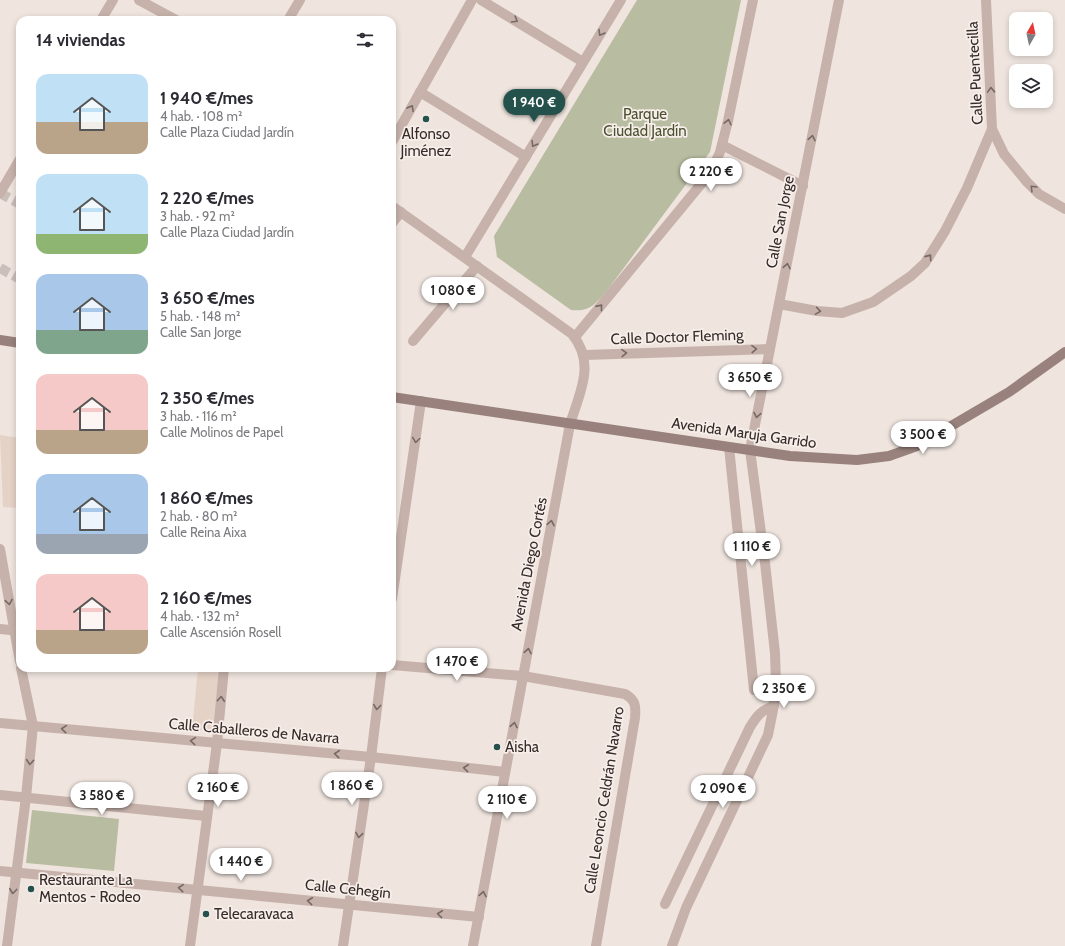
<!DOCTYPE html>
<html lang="es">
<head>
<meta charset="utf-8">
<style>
  :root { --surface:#fff; --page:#f7f7f7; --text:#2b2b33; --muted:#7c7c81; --accent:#24514b }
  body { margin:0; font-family:Cabin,sans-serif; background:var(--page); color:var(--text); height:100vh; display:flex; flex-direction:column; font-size:15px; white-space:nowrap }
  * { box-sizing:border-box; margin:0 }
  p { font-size:13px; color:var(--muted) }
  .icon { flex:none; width:22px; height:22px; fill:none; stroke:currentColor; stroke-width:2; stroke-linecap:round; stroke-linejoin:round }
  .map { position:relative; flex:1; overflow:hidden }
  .panel { position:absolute; left:16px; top:16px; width:380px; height:656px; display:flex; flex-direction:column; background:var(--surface); border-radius:12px; box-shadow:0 2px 6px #0003 }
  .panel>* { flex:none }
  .needle { width:26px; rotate:9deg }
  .fabs { position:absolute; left:1009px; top:12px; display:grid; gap:8px }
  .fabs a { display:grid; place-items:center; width:44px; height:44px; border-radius:8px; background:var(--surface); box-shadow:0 2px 6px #0003; font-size:20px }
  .price { position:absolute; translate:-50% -34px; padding:0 9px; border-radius:14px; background:#fff; color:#222; font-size:13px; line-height:26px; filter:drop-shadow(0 1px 2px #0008) }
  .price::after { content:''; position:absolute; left:50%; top:24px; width:12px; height:9px; margin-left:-6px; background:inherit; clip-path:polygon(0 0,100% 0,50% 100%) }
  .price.current { background:var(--accent); color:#fff }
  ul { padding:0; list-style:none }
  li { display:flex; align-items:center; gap:12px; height:100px; padding:0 20px }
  li span { display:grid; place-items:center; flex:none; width:112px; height:80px; border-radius:12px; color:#555 }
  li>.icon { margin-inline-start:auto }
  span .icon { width:48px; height:48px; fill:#fffc; stroke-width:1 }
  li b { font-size:17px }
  h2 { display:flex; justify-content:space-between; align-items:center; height:48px; padding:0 20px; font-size:17px }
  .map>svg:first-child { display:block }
  .green { fill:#b8bca0 }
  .plaza { fill:#e5d2c7 }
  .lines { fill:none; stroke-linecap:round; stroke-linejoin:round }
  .pedestrian-tunnel { stroke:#cabfba; stroke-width:10; stroke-dasharray:10 5; stroke-linecap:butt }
  .pedestrian { stroke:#c6b2ab; stroke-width:10 }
  .minor { stroke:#c6b2ab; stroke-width:10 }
  .secondary { stroke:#99827d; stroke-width:10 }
  .oneway { stroke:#766864 }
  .poi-dot { fill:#24514b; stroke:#f7eeea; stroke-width:1.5 }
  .labels { text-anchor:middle; stroke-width:3.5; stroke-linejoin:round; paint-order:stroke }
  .street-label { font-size:15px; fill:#352b29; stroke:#f7eeea }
  .park-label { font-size:15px; fill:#4a5030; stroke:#f7eeea }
  .poi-label { font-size:15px; fill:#352b29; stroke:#f7eeea; text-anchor:start }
</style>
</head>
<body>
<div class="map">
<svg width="1065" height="946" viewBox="0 0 1065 946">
  <rect width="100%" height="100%" fill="#efe4de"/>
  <!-- green -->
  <g class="green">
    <path d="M637,0H741L710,152L606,292C594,305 590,312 571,310L497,257L494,236Z"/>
    <path d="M32,810L119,819L114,871L26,863Z"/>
  </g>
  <!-- plaza -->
  <g class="plaza">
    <path d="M0,435L20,438V508L3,507Z"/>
    <path d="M198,668H224L218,730H192Z"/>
  </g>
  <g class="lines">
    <!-- pedestrian-tunnel -->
    <g class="pedestrian-tunnel">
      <path d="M0,193L20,204"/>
      <path d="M0,268L20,279"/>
    </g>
    <!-- pedestrian -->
    <g class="pedestrian">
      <path d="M420,92L526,157"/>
      <path d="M722,145L803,186"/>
    </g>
    <!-- minor -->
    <g class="minor">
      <path d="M139,0L176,20"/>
      <path d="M481,0L583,62"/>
      <path d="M986,0L992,129L1004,154L1027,182L1039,194L1065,209"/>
      <path d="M101,20L113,0"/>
      <path d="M288,20L300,0"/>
      <path d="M392,142L472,0"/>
      <path d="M0,193L20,159"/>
      <path d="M392,206L572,334C596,363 580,392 570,424L473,946"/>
      <path d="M392,223L401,212"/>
      <path d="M465,257L621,0"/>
      <path d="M779,304L817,311L842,313L873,302L911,276L925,263L945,231L967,188L992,129"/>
      <path d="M575,337L711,172L720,152L728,121L753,0"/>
      <path d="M413,341L477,266"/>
      <path d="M585,355L770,349"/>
      <path d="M729,447L754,690"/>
      <path d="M0,549L20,662"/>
      <path d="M392,599L421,401"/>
      <path d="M0,629L20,631"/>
      <path d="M392,665L523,676L625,694C636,700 636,707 635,718L596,946"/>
      <path d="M0,723L371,757L505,772"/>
      <path d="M0,795L206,816"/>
      <path d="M0,871L479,917"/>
      <path d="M665,904L750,727C757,716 761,710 774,706"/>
      <path d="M7,946L26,797L33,726L21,668"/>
      <path d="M190,946L217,743L224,668"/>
      <path d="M343,946L371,757L382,668"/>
      <path d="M672,946L686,908L768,735L773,710L776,685L775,653L765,563L750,450L839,0"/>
    </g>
    <!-- secondary -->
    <g class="secondary">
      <path d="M0,340L20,343"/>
      <path d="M392,397L790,456L857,460L889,456L917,446L1009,392L1065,352"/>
    </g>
  </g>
  <!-- one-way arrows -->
  <defs><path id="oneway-chevron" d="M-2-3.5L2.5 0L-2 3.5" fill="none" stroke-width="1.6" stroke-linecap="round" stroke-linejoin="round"/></defs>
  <g class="oneway">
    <use href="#oneway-chevron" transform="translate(515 20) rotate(31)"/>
    <use href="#oneway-chevron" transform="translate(601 33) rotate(121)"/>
    <use href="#oneway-chevron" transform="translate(991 90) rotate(-92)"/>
    <use href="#oneway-chevron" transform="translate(411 108) rotate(-61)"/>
    <use href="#oneway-chevron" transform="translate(728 122) rotate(-77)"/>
    <use href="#oneway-chevron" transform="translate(812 138) rotate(-79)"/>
    <use href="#oneway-chevron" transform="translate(534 144) rotate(121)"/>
    <use href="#oneway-chevron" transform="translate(1033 188) rotate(-135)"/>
    <use href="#oneway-chevron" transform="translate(929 257) rotate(-55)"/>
    <use href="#oneway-chevron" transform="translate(787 266) rotate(-79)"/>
    <use href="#oneway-chevron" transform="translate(600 307) rotate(-51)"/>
    <use href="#oneway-chevron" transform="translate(818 311) rotate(9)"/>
    <use href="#oneway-chevron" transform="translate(754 349) rotate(-2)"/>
    <use href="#oneway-chevron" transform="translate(624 353) rotate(-2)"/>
    <use href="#oneway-chevron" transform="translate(757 415) rotate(101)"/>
    <use href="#oneway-chevron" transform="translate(416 440) rotate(98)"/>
    <use href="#oneway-chevron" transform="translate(551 523) rotate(-79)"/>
    <use href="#oneway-chevron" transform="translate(9 602) rotate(81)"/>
    <use href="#oneway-chevron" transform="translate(528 651) rotate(-79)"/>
    <use href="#oneway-chevron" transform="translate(221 699) rotate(-85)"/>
    <use href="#oneway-chevron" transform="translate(377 707) rotate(97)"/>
    <use href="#oneway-chevron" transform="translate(514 725) rotate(-79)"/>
    <use href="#oneway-chevron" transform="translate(64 729) rotate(-175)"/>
    <use href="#oneway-chevron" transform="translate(193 741) rotate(-175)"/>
    <use href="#oneway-chevron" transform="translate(337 754) rotate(-175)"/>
    <use href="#oneway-chevron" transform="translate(30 762) rotate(95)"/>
    <use href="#oneway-chevron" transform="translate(466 768) rotate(-174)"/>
    <use href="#oneway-chevron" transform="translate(359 835) rotate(99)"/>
    <use href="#oneway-chevron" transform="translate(181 888) rotate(-175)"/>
    <use href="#oneway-chevron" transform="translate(13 891) rotate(97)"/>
    <use href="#oneway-chevron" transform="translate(483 894) rotate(-80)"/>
    <use href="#oneway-chevron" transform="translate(310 901) rotate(-174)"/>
    <use href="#oneway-chevron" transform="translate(440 914) rotate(-174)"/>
  </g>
  <!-- markers -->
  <g class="poi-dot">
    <circle cx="426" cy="119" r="4"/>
    <circle cx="497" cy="747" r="4"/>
    <circle cx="31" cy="889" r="4"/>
    <circle cx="206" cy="914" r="4"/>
  </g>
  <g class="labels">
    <!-- street labels -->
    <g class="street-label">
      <text transform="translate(975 73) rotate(-93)" y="5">Calle Puentecilla</text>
      <text transform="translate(780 222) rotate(-79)" y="5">Calle San Jorge</text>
      <text transform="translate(677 337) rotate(-2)" y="5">Calle Doctor Fleming</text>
      <text transform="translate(744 433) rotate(8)" y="5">Avenida Maruja Garrido</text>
      <text transform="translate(529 564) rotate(-79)" y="5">Avenida Diego Cortés</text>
      <text transform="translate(254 731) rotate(5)" y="5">Calle Caballeros de Navarra</text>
      <text transform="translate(604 800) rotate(-81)" y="5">Calle Leoncio Celdrán Navarro</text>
      <text transform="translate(348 889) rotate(6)" y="5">Calle Cehegín</text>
    </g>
    <!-- park labels -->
    <g class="park-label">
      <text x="645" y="119">Parque<tspan x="645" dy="17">Ciudad Jardín</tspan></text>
    </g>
    <!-- poi labels -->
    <g class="poi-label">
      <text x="426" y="139" text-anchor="middle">Alfonso<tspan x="426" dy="17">Jiménez</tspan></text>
      <text x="505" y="752">Aisha</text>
      <text x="39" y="885">Restaurante La<tspan x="39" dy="17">Mentos - Rodeo</tspan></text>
      <text x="214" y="919">Telecaravaca</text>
    </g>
  </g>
</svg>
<div class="fabs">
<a><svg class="needle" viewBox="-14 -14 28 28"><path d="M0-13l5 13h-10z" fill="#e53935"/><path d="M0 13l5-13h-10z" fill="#7c7c81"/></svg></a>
<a><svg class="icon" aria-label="layers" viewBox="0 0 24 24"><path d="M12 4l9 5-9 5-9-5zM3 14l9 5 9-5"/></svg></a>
</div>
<b class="price current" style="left:534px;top:123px">1 940 €</b>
<b class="price" style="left:711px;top:192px">2 220 €</b>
<b class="price" style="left:453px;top:311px">1 080 €</b>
<b class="price" style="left:750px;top:398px">3 650 €</b>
<b class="price" style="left:923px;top:455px">3 500 €</b>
<b class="price" style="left:752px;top:567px">1 110 €</b>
<b class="price" style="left:457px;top:682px">1 470 €</b>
<b class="price" style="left:784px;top:709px">2 350 €</b>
<b class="price" style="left:352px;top:806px">1 860 €</b>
<b class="price" style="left:218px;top:808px">2 160 €</b>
<b class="price" style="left:723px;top:809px">2 090 €</b>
<b class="price" style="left:102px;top:816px">3 580 €</b>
<b class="price" style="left:507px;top:820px">2 110 €</b>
<b class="price" style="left:241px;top:882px">1 440 €</b>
<section class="panel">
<h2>14 viviendas<svg class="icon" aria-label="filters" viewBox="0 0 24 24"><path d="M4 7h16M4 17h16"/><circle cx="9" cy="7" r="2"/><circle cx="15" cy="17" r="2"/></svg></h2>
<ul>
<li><span style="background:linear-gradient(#bfe0f5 60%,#b9a48a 0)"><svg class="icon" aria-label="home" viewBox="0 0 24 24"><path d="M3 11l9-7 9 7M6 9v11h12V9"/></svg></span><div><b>1 940 €/mes</b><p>4 hab. · 108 m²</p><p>Calle Plaza Ciudad Jardín</p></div></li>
<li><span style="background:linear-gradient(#bfe0f5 75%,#8fb573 0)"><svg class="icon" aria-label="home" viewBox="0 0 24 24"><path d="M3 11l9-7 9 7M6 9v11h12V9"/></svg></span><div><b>2 220 €/mes</b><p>3 hab. · 92 m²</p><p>Calle Plaza Ciudad Jardín</p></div></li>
<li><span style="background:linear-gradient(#a9c7e8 70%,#7fa58c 0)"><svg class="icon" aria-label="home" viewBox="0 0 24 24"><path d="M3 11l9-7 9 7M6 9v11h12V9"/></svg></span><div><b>3 650 €/mes</b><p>5 hab. · 148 m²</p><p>Calle San Jorge</p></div></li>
<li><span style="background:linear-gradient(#f6c9c9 70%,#b9a48a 0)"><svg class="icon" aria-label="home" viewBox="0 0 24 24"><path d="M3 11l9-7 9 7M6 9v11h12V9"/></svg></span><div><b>2 350 €/mes</b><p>3 hab. · 116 m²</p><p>Calle Molinos de Papel</p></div></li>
<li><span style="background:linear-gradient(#a9c7e8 75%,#9aa5b1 0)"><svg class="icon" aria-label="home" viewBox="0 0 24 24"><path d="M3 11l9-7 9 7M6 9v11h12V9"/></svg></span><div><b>1 860 €/mes</b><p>2 hab. · 80 m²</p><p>Calle Reina Aixa</p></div></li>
<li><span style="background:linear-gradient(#f6c9c9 70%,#b9a48a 0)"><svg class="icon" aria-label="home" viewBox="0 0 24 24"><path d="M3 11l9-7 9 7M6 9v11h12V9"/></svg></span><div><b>2 160 €/mes</b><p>4 hab. · 132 m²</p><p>Calle Ascensión Rosell</p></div></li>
</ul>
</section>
</div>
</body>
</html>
